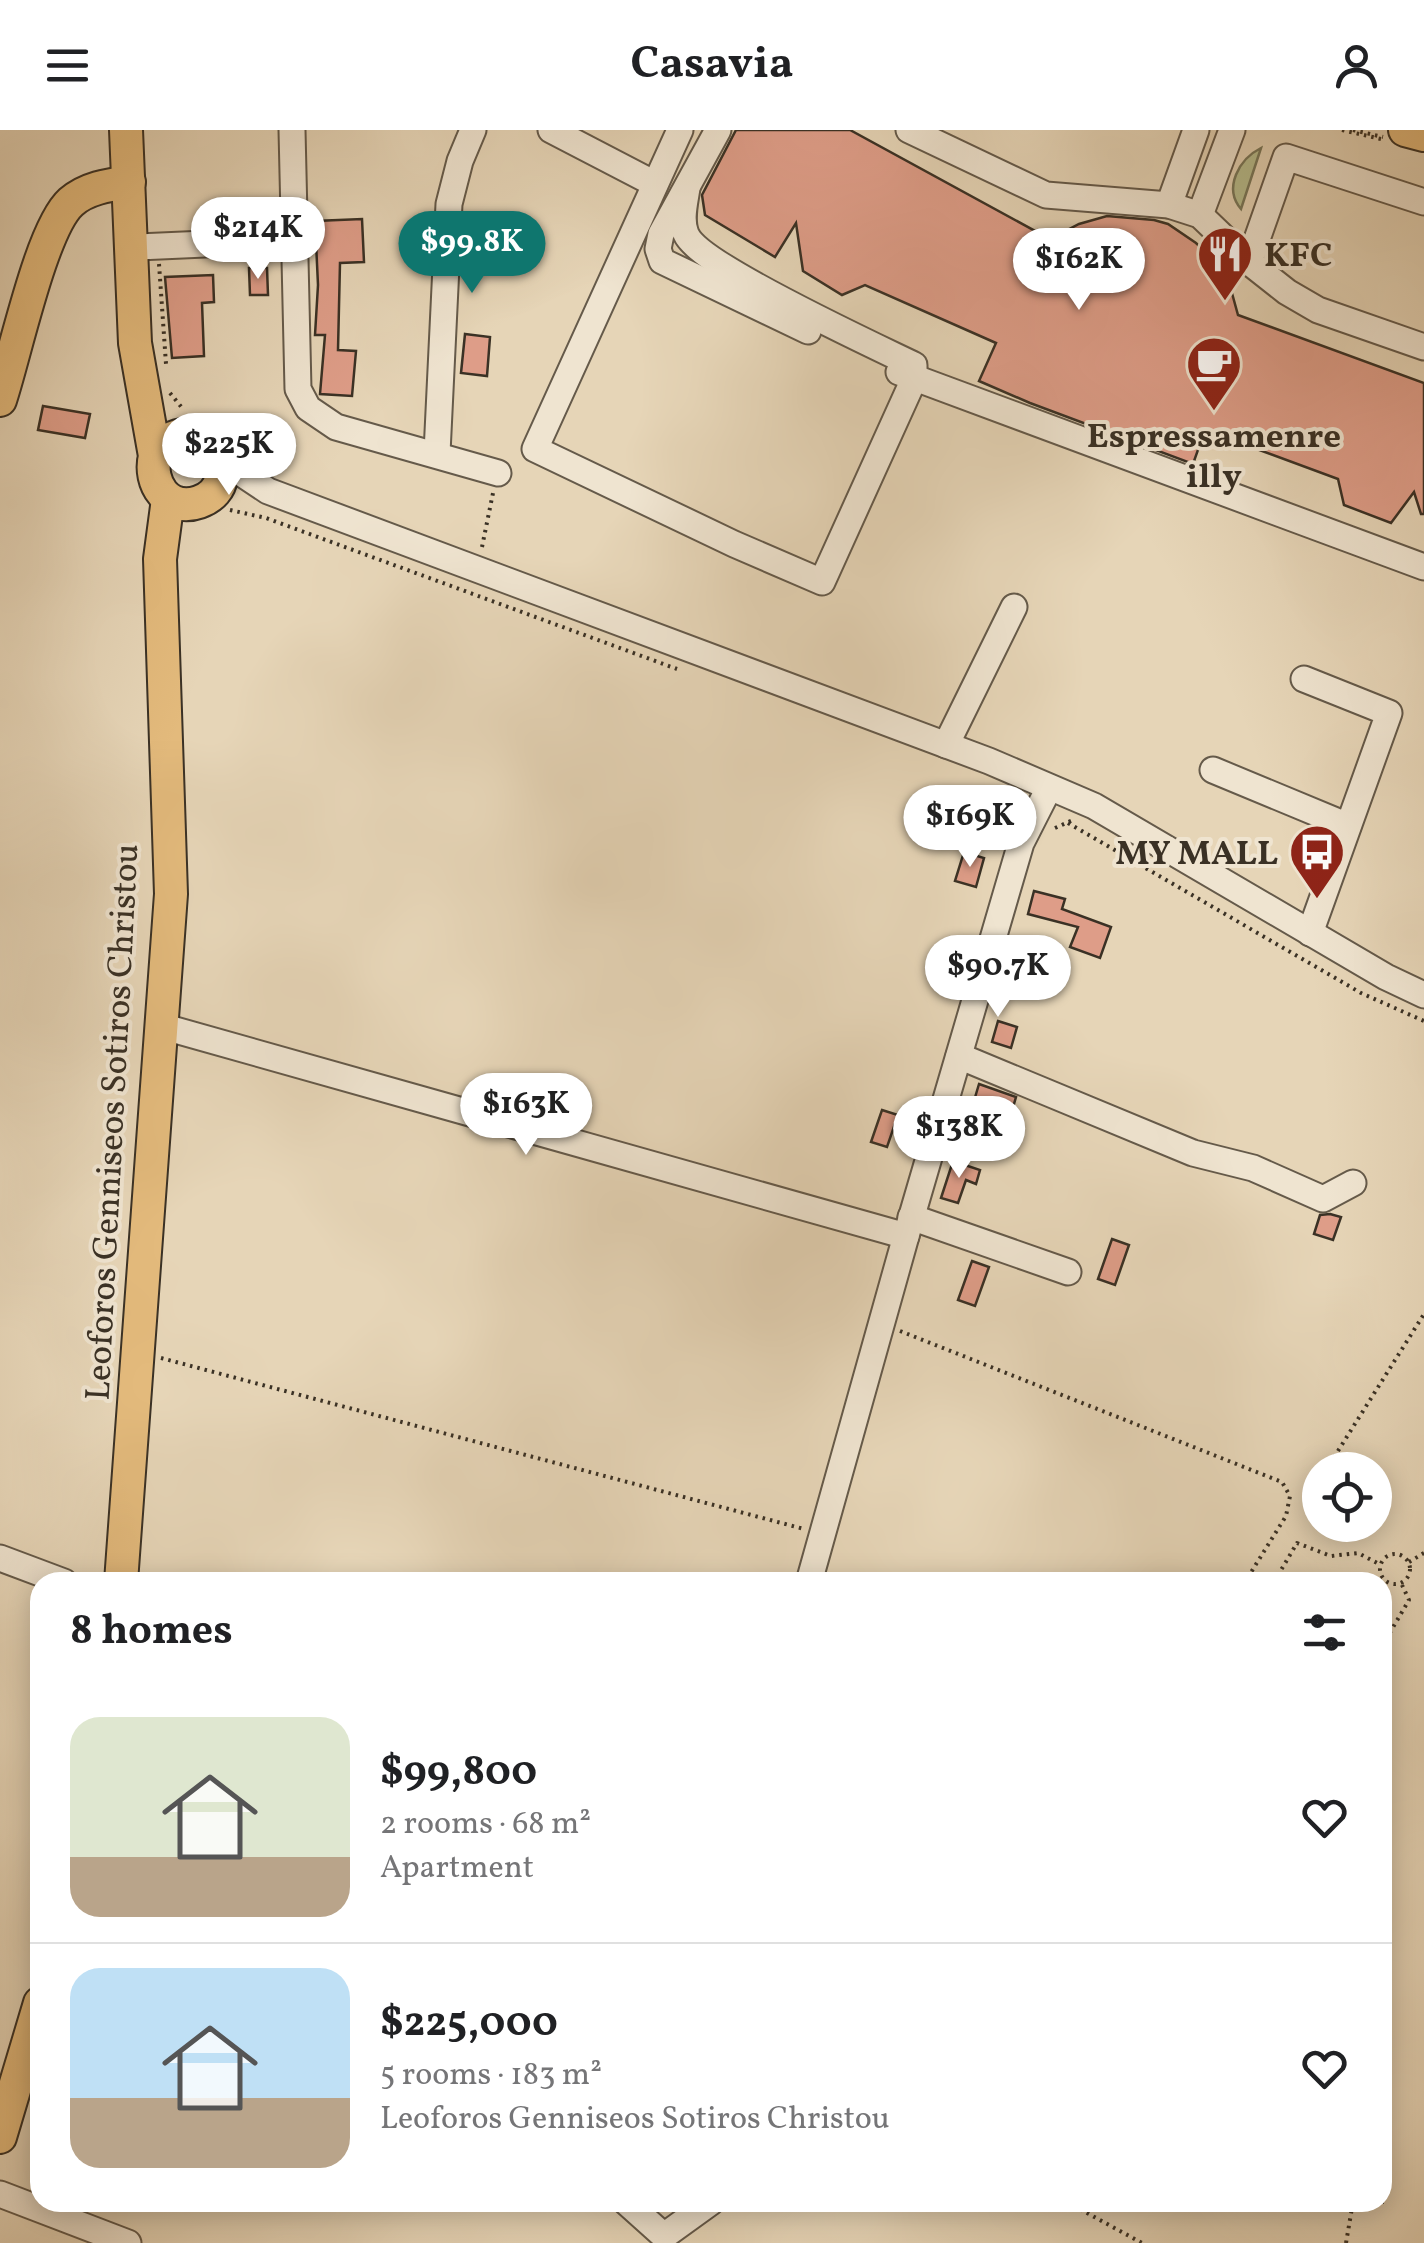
<!DOCTYPE html>
<html lang="en">
<head>
<meta charset="utf-8">
<style>
  :root { --surface:#fff; --page:#f2f2f2; --text:#202124; --muted:#757577; --line:#e0e0e0; --accent:#0f766e }
  body { margin:0; font-family:Vollkorn,serif; background:var(--page); color:var(--text); height:100vh; display:flex; flex-direction:column; font-size:38px; white-space:nowrap }
  * { box-sizing:border-box; margin:0 }
  p { font-size:32px; color:var(--muted) }
  .icon { flex:none; width:55px; height:55px; fill:none; stroke:currentColor; stroke-width:2; stroke-linecap:round; stroke-linejoin:round }
  .map { position:relative; flex:1; overflow:hidden }
  .details { position:absolute; left:30px; top:1442px; width:1362px; height:640px; display:flex; flex-direction:column; background:var(--surface); border-radius:30px; box-shadow:0 5px 25px #0003 }
  .details>* { flex:none }
  .buttons { position:absolute; left:1302px; top:1322px; display:grid; gap:20px }
  .buttons a { display:grid; place-items:center; width:90px; height:90px; border-radius:50%; background:var(--surface); box-shadow:0 5px 25px #0003; font-size:50px }
  .price { position:absolute; translate:-50% -85px; padding:0 22px; border-radius:35px; background:#fff; color:#222; font-size:32px; line-height:65px; filter:drop-shadow(0 2px 5px #0008) }
  .price::after { content:''; position:absolute; left:50%; top:60px; width:30px; height:22px; margin-left:-15px; background:inherit; clip-path:polygon(0 0,100% 0,50% 100%) }
  .price.selected { background:var(--accent); color:#fff }
  ul { padding:0; list-style:none }
  li { display:flex; align-items:center; gap:30px; height:250px; padding:0 40px }
  li+li { border-top:2px solid var(--line) }
  li span { display:grid; place-items:center; flex:none; width:280px; height:200px; border-radius:30px; color:#555 }
  li>.icon { margin-inline-start:auto }
  span .icon { width:120px; height:120px; fill:#fffc; stroke-width:1 }
  li b { font-size:42px }
  h2 { display:flex; justify-content:space-between; align-items:center; height:120px; padding:0 40px; font-size:42px }
  header { display:flex; justify-content:space-between; align-items:center; height:130px; padding:0 40px; background:var(--surface); font-size:45px; font-weight:700 }
  .map>svg:first-child { display:block }
  .green { fill:#b6bd8e; stroke:#78775a; stroke-width:2.5 }
  .building { fill:#de9d88; stroke:#3a3125; stroke-width:2.5 }
  .lines { fill:none; stroke-linecap:round; stroke-linejoin:round }
  .minor-casing { stroke:#655a4a; stroke-width:29 }
  .major-casing { stroke:#3a3125; stroke-width:36 }
  .path { stroke:#3a3125; stroke-width:4; stroke-dasharray:2.5 5; stroke-linecap:butt }
  .minor { stroke:#efe4d0; stroke-width:25 }
  .major { stroke:#e3ba7c; stroke-width:32 }
  .labels { text-anchor:middle; stroke-width:8; stroke-linejoin:round; paint-order:stroke }
  .poi-label { font-size:35px; font-weight:bold; fill:#3a3125; stroke:#efe4d0; text-anchor:start }
  .street-label { font-size:35px; fill:#3a3125; stroke:#efe4d0 }
</style>
</head>
<body>
<header><svg class="icon" aria-label="menu" viewBox="0 0 24 24"><path d="M4 6h16M4 12h16M4 18h16"/></svg>Casavia<svg class="icon" aria-label="person" viewBox="0 0 24 24"><circle cx="12" cy="8" r="4"/><path d="M4 21q1-7 8-7t8 7"/></svg></header>
<div class="map">
<svg width="1424" height="2113" viewBox="0 0 1424 2113">
  <rect width="100%" height="100%" fill="#e6d5b7"/>
  <filter id="stains"><feTurbulence type="fractalNoise" baseFrequency=".002" numOctaves="4"/><feColorMatrix values="0 0 0 0 .2 0 0 0 0 .09 0 0 0 0 .02 0 0 0 .5 -.17"/></filter>
  <radialGradient id="worn" r=".72"><stop offset=".6" stop-color="#630" stop-opacity="0"/><stop offset="1" stop-color="#630" stop-opacity=".3"/></radialGradient>
  <!-- green -->
  <path class="green" d="M1261,18L1241,79C1223,58 1239,29 1261,18Z"/>
  <!-- building -->
  <g class="building">
    <path d="M736,0H850L1050,109L1079,94L1107,86L1154,90L1168,94L1196,113L1215,131L1230,156L1238,185L1424,253V384H1421L1414,362L1391,393L1344,375L1338,349L1205,300L1193,334L1030,273L979,251L996,213L865,155L842,165L803,141L796,93L775,127L705,85L702,65Z"/>
    <path d="M362,89L364,132L340,133L338,220L356,221L352,266L320,264L325,205H315L318,155L315,91Z"/>
    <path d="M249,138H267L268,165H250Z"/>
    <path d="M213,145L214,172L202,173L204,226L172,228L165,147Z"/>
    <path d="M465,204L490,207L487,246L461,243Z"/>
    <path d="M43,276L90,284L85,308L38,300Z"/>
    <path d="M964,722L984,728L976,757L955,751Z"/>
    <path d="M1034,761L1065,769L1062,779L1111,797L1100,828L1070,817L1078,797L1028,784Z"/>
    <path d="M1019,810L1041,817L1034,841L1012,835Z"/>
    <path d="M998,891L1017,897L1011,918L992,912Z"/>
    <path d="M979,954L1016,967L1009,991L971,981Z"/>
    <path d="M882,980L898,985L887,1017L871,1012Z"/>
    <path d="M953,1031L980,1040L976,1054L966,1050L958,1073L941,1068Z"/>
    <path d="M1330,1084L1341,1087L1333,1110L1314,1104L1320,1085Z"/>
    <path d="M1112,1109L1129,1115L1115,1155L1098,1149Z"/>
    <path d="M972,1131L989,1137L975,1176L958,1170Z"/>
  </g>
  <g class="lines">
    <!-- minor casing -->
    <g class="minor-casing">
      <g id="minor">
        <path d="M292,0L298,259L308,278L336,297L498,343"/>
        <path d="M551,0L655,54"/>
        <path d="M680,0L535,319L734,414L822,452L914,249V235C875,216 699,135 686,104C680,90 685,72 687,58"/>
        <path d="M718,0L661,104L658,119L662,131L808,201"/>
        <path d="M909,0L1046,65L1169,75L1200,85L1249,132L1287,162L1318,180L1424,217"/>
        <path d="M1169,75L1196,0"/>
        <path d="M1200,85L1232,0"/>
        <path d="M138,117L294,110"/>
        <path d="M1249,132L1286,27L1424,72"/>
        <path d="M899,242L1424,437"/>
        <path d="M437,323L449,74L460,31L473,0"/>
        <path d="M220,329L268,361L989,631L1094,676L1386,847L1424,865"/>
        <path d="M1304,549L1389,583L1310,803"/>
        <path d="M946,615L1014,477"/>
        <path d="M1213,640L1348,696"/>
        <path d="M161,896L906,1106"/>
        <path d="M959,926L1193,1023L1253,1038L1323,1069L1353,1053"/>
        <path d="M911,1087L1068,1142"/>
        <path d="M0,1428L64,1452"/>
        <path d="M809,1452L906,1106L1021,713L1049,658"/>
        <path d="M0,2064L128,2113"/>
        <path d="M626,2072L664,2106L711,2072"/>
      </g>
    </g>
    <!-- major casing -->
    <g class="major-casing">
      <g id="major">
        <path d="M126,0L135,213L155,326C148,353 168,383 199,372C255,352 193,265 155,326"/>
        <path d="M1405,0L1424,5"/>
        <path d="M0,270C15,225 41,99 71,72C87,58 109,55 129,52"/>
        <path d="M121,1452L171,764L160,429L168,369"/>
        <path d="M0,2007L40,1873"/>
      </g>
    </g>
    <!-- path -->
    <g class="path">
      <path d="M1342,0L1381,9"/>
      <path d="M1353,0L1383,7"/>
      <path d="M159,134L166,234"/>
      <path d="M170,263L183,279"/>
      <path d="M230,380L266,388L677,539"/>
      <path d="M482,417L493,363"/>
      <path d="M1068,693L1361,863L1424,891"/>
      <path d="M1055,698L1073,690"/>
      <path d="M900,1201L1282,1352L1290,1366L1286,1386L1245,1452"/>
      <path d="M161,1228L804,1399"/>
      <path d="M1326,1340L1424,1184"/>
      <path d="M1313,1360L1320,1349"/>
      <circle cx="1395" cy="1439" r="15"/>
      <path d="M1409,1432L1424,1423"/>
      <path d="M1274,1452L1297,1413L1331,1426L1358,1423L1381,1435"/>
      <path d="M1382,1516L1409,1470L1402,1455"/>
      <path d="M1067,2072L1142,2113"/>
      <path d="M1382,2072H1384"/>
      <path d="M1346,2113L1353,2072"/>
    </g>
    <!-- minor -->
    <use href="#minor" class="minor"/>
    <!-- major -->
    <use href="#major" class="major"/>
  </g>
  <!-- icons -->
  <defs>
    <g id="restaurant-pin" transform="scale(2.875)"><path d="M0 17L-7.5 6A9.5 9.5 0 1 1 7.5 6Z" fill="#8f2418" stroke="#efe4d0"/><path d="M-5-6h1v4h1v-4h1v4h1v-4h1v5L-1.5 .5V6h-2V.5L-5-1ZM5-6V6H3V1.5H1.5Q1.5-4 5-6Z" fill="#fff"/></g>
    <g id="cafe-pin" transform="scale(2.875)"><path d="M0 17L-7.5 6A9.5 9.5 0 1 1 7.5 6Z" fill="#8f2418" stroke="#efe4d0"/><path d="M-5.5-4.5H6V0H3Q3 3.5 0 3.5H-2.5Q-5.5 3.5-5.5 0ZM3-3.2v2h1.7v-2ZM-6 4.5H4V6H-6Z" fill="#fff"/></g>
    <g id="bus-pin" transform="scale(2.875)"><path d="M0 17L-7.5 6A9.5 9.5 0 1 1 7.5 6Z" fill="#8f2418" stroke="#efe4d0"/><path d="M-5-6H5V4H4V6H2V4H-2V6H-4V4H-5ZM-3.5-4V0h7V-4ZM-3.5 1.2v1.5H-2V1.2ZM2 1.2v1.5H3.5V1.2Z" fill="#fff"/></g>
  </defs>
  <g fill-rule="evenodd">
    <use href="#restaurant-pin" x="1225" y="124"/>
    <use href="#cafe-pin" x="1214" y="234"/>
    <use href="#bus-pin" x="1317" y="722"/>
  </g>
  <g class="labels">
    <!-- poi labels -->
    <g class="poi-label">
      <text x="1264" y="136">KFC</text>
      <text x="1214" y="317" text-anchor="middle">Espressamenre<tspan x="1214" dy="40">illy</tspan></text>
      <text x="1278" y="734" text-anchor="end">MY MALL</text>
    </g>
    <!-- street labels -->
    <g class="street-label">
      <text transform="translate(111 992) rotate(-87)" y="12">Leoforos Genniseos Sotiros Christou</text>
    </g>
  </g>
  <rect width="100%" height="100%" filter="url(#stains)"/>
  <rect width="100%" height="100%" fill="url(#worn)"/>
</svg>
<div class="buttons">
<a><svg class="icon" aria-label="locate" viewBox="0 0 24 24"><circle cx="12" cy="12" r="6"/><path d="M12 2v4M12 18v4M2 12h4M18 12h4"/></svg></a>
</div>
<b class="price" style="left:258px;top:152px">$214K</b>
<b class="price selected" style="left:472px;top:166px">$99.8K</b>
<b class="price" style="left:1079px;top:183px">$162K</b>
<b class="price" style="left:229px;top:368px">$225K</b>
<b class="price" style="left:970px;top:740px">$169K</b>
<b class="price" style="left:998px;top:890px">$90.7K</b>
<b class="price" style="left:526px;top:1028px">$163K</b>
<b class="price" style="left:959px;top:1051px">$138K</b>
<section class="details">
<h2>8 homes<svg class="icon" aria-label="filters" viewBox="0 0 24 24"><path d="M4 7h16M4 17h16"/><circle cx="9" cy="7" r="2"/><circle cx="15" cy="17" r="2"/></svg></h2>
<ul>
<li><span style="background:linear-gradient(#dfe7d0 70%,#b9a48a 0)"><svg class="icon" aria-label="home" viewBox="0 0 24 24"><path d="M3 11l9-7 9 7M6 9v11h12V9"/></svg></span><div><b>$99,800</b><p>2 rooms · 68 m²</p><p>Apartment</p></div><svg class="icon" aria-label="heart" viewBox="0 0 24 24"><path d="M12 20l-8-8c-3-5 5-10 8-4 3-6 11-1 8 4z"/></svg></li>
<li><span style="background:linear-gradient(#bfe0f5 65%,#b9a48a 0)"><svg class="icon" aria-label="home" viewBox="0 0 24 24"><path d="M3 11l9-7 9 7M6 9v11h12V9"/></svg></span><div><b>$225,000</b><p>5 rooms · 183 m²</p><p>Leoforos Genniseos Sotiros Christou</p></div><svg class="icon" aria-label="heart" viewBox="0 0 24 24"><path d="M12 20l-8-8c-3-5 5-10 8-4 3-6 11-1 8 4z"/></svg></li>
</ul>
</section>
</div>
</body>
</html>
